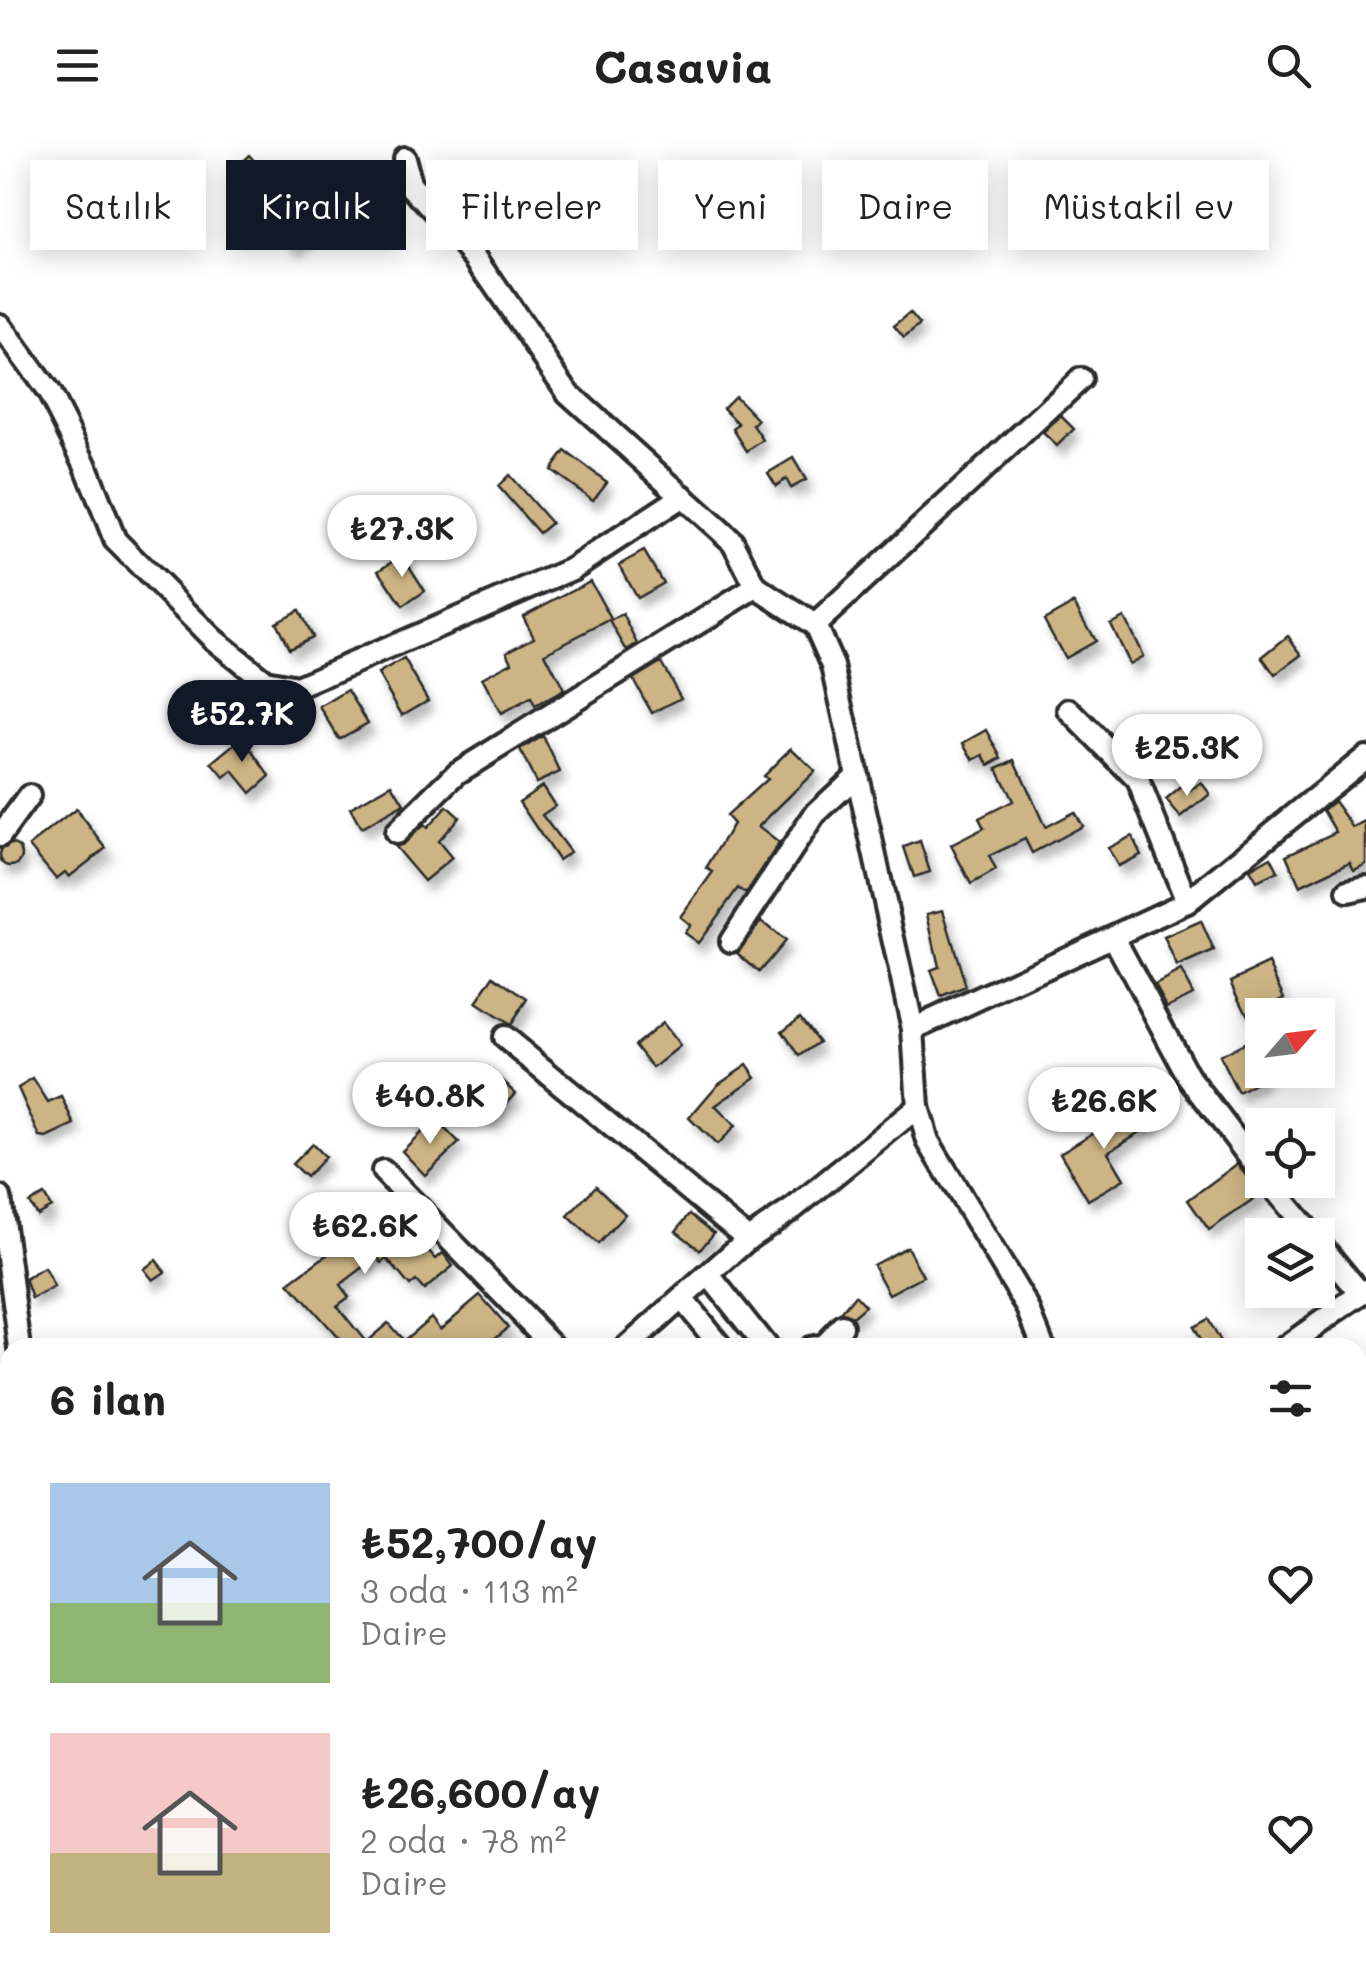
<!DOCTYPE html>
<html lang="tr">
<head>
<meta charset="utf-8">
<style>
  :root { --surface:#fff; --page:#f6f6f6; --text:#222; --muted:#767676; --accent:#111827 }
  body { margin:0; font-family:Mali,sans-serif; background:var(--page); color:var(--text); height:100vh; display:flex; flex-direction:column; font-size:38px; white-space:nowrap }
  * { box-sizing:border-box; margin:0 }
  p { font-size:32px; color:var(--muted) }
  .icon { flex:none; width:55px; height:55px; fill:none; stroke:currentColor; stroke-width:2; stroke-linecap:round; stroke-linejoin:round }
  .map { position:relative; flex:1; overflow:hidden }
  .sheet { position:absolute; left:0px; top:1208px; width:1368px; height:642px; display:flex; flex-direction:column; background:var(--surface); border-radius:30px 30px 0 0; box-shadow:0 5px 25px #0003 }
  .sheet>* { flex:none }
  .top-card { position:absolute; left:30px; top:30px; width:1308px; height:90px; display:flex; gap:20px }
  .needle { width:65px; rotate:62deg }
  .fabs { position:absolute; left:1245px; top:868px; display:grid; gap:20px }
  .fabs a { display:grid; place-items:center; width:90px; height:90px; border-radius:0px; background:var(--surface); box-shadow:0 5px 25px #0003; font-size:50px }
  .price { position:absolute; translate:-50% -85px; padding:0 22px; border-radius:35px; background:#fff; color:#222; font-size:32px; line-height:65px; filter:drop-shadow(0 2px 5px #0008) }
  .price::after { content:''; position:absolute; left:50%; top:60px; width:30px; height:22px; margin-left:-15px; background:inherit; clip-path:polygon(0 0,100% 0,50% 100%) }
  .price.current { background:var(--accent); color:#fff }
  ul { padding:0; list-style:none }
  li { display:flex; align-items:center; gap:30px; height:250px; padding:0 50px }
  li span { display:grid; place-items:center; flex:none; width:280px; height:200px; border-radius:0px; color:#555 }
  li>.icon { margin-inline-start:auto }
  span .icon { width:120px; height:120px; fill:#fffc; stroke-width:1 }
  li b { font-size:42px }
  h2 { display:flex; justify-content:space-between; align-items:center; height:120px; padding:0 50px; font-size:42px }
  .pill { padding:0 35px; border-radius:0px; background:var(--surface); box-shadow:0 5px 25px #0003; font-size:35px; line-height:90px }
  .pill.current { background:var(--accent); color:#fff }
  header { display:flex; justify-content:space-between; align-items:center; height:130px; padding:0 50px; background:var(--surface); font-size:45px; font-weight:700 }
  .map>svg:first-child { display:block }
  .building { fill:#cdb484; stroke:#2b2b2b; stroke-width:2.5; filter:url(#shadow) }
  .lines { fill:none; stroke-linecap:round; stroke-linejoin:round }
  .street-casing { stroke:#2b2b2b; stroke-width:28 }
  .street { stroke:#fff; stroke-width:20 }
</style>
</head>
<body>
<header><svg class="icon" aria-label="menu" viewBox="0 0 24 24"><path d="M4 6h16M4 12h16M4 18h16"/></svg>Casavia<svg class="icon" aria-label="search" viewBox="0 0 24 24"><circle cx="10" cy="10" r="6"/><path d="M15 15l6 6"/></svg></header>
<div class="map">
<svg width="1366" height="1848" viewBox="0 0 1366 1848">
  <defs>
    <filter id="shadow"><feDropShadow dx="5.5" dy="9" stdDeviation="5" flood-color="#0004"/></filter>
  </defs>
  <rect width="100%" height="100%" fill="#fff"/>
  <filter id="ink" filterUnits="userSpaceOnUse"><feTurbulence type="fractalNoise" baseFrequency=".01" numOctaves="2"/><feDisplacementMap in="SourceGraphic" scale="20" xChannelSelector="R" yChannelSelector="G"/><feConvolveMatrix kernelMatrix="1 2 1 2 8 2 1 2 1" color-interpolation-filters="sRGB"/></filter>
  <g filter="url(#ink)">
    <!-- building -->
    <g class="building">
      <path d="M249,25L277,56L258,74L229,44Z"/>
      <path d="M358,40L384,69L356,95L330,66Z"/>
      <path d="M304,87L314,100L295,115L285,102Z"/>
      <path d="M910,183L920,195L904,208L894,196Z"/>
      <path d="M735,266L758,290L753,295L763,310L747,321L733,299L739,294L723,278Z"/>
      <path d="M1061,286L1074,299L1057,316L1043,303Z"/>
      <path d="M565,321L607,352L593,370L551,340Z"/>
      <path d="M793,328L806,350L791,358L786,349L776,356L768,343Z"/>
      <path d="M509,345L551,393L539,403L498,356Z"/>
      <path d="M644,421L663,453L637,468L619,435Z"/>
      <path d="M402,425L425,461L403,476L379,440Z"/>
      <path d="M590,451L611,489L545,523L564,560L535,576L531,568L501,584L482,548L512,532L507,521L534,507L523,486Z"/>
      <path d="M1074,473L1095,511L1065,528L1044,490Z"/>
      <path d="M299,480L312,507L289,518L276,492Z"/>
      <path d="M623,484L638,514L627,521L610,491Z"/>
      <path d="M1124,487L1143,526L1129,534L1110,494Z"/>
      <path d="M1288,506L1302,525L1275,545L1262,527Z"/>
      <path d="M404,529L428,570L402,585L378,544Z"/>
      <path d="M661,532L681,568L652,583L633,549Z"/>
      <path d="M348,560L368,593L339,609L320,577Z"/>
      <path d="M987,600L1002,628L989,635L984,625L974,630L964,613Z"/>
      <path d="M543,606L560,642L536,653L520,620Z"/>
      <path d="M243,607L270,646L251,663L233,641L225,648L212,633Z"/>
      <path d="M791,618L815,641L758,697L779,713L746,764L738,758L698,813L684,803L690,795L680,787L713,742L706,738L733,694L726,686L767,649L763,646Z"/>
      <path d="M1015,630L1045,697L1074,682L1082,696L1032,723L1025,709L989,726L996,740L971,754L951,715L984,698L979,688L1013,671L997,638Z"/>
      <path d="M1201,652L1210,664L1181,688L1166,670L1185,654L1190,661Z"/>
      <path d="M392,654L404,674L361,698L350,678Z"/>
      <path d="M542,656L555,676L542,685L570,722L558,730L519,672Z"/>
      <path d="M1334,671L1353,698L1366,692V734L1354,740L1350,732L1300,756L1286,725L1336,702L1323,680Z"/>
      <path d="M447,676L459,687L438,711L452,728L424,751L395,717L424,695L427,698Z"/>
      <path d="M76,679L106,718L69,747L65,742L56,749L29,716Z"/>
      <path d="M1132,706L1141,725L1118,736L1108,718Z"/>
      <path d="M920,711L930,742L914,747L904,717Z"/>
      <circle cx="11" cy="725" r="11"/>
      <path d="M1271,727L1278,741L1257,751L1250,739Z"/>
      <path d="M943,780L966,857L941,867L931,840L939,837L927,784Z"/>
      <path d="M761,791L785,811L759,842L737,823Z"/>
      <path d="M1201,791L1214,821L1177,837L1164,807Z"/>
      <path d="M1269,833L1285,868L1248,886L1231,851Z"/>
      <path d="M1181,841L1193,864L1167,877L1155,855Z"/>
      <path d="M494,846L527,869L510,895L476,873Z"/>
      <path d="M800,887L819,912L800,926L782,901Z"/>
      <path d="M662,893L680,916L653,938L635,915Z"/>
      <path d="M1254,908L1262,925V950L1238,963L1219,926Z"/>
      <path d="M747,934L756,947L715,976L735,996L717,1015L689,988L718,954Z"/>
      <path d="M489,938L516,963L489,992L462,968Z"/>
      <path d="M33,949L48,973L62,967L75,995L47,1008L40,1007L18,958Z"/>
      <path d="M1142,973L1154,993L1108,1022L1124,1049L1088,1070L1060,1023Z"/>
      <path d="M435,989L459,1013L425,1045L402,1021Z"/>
      <path d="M312,1014L325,1027L306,1047L292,1034Z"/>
      <path d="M1237,1034L1261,1065L1209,1100L1188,1070Z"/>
      <path d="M596,1056L625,1084L598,1114L568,1086Z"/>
      <path d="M44,1065L51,1077L37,1085L29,1073Z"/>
      <path d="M384,1082L422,1126L428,1120L436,1129L443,1123L453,1136L424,1160L416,1151L410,1156L387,1129L382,1133L377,1127L340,1155L349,1167L337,1176L366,1212L388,1193L402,1209L392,1218H347L289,1153Z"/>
      <path d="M690,1084L714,1103L700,1120L676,1101Z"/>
      <path d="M907,1117L923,1146L889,1164L873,1135Z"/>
      <path d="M156,1130L165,1142L153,1150L144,1139Z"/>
      <path d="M44,1138L54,1157L32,1169L25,1149Z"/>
      <path d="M480,1165L508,1197L484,1218H395L431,1187L440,1199Z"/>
      <path d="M855,1165L865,1176L852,1187L840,1183Z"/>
      <path d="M1207,1189L1223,1218H1204L1193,1197Z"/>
    </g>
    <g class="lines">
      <!-- street casing -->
      <g class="street-casing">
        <g id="street">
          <path d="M403,28L410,54L476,128L568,263L733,412L756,457L815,495L833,536L913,899L918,977L928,1011L1028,1178L1044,1218"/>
          <path d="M0,195L49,263L85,334L115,410L213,509L265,551L297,557L572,439L683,366"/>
          <path d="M815,495L1081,249"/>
          <path d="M396,703L457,643L756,457"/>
          <path d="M0,706L29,666"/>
          <path d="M1348,761L1366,757"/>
          <path d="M1187,772L1366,627"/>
          <path d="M1114,808L1188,946L1262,1044"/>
          <path d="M731,811L815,684L854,648"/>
          <path d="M913,899L1187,772L1138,650L1069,580"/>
          <path d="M504,907L748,1109"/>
          <path d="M383,1041L555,1218"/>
          <path d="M1267,1050L1312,1105"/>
          <path d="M0,1067L20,1218"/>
          <path d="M1318,1112L1361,1164"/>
          <path d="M709,1145L767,1218"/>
          <path d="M683,1170L722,1218"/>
          <path d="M626,1218L748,1109L794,1078L918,977"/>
          <path d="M809,1218L824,1215L842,1196"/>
          <path d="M1284,1218L1366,1160"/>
          <path d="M0,1307L10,1293"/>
          <path d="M0,1767L10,1785"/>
          <path d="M14,1848L21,1840"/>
          <path d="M391,1848L401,1840"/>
        </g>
      </g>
      <!-- street -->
      <use href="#street" class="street"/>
    </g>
  </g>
</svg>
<div class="fabs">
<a><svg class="needle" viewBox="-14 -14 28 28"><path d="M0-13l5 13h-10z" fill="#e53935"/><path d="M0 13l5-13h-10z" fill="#767676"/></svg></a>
<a><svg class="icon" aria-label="locate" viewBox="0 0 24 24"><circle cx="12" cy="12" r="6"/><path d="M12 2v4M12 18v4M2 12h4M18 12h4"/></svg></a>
<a><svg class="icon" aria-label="layers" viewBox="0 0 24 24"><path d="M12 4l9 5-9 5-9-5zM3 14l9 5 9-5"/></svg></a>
</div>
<b class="price" style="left:402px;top:450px">₺27.3K</b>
<b class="price current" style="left:242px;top:635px">₺52.7K</b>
<b class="price" style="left:1187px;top:669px">₺25.3K</b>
<b class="price" style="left:430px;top:1017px">₺40.8K</b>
<b class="price" style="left:1104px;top:1022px">₺26.6K</b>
<b class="price" style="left:365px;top:1147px">₺62.6K</b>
<div class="top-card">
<a class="pill">Satılık</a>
<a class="pill current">Kiralık</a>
<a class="pill">Filtreler</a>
<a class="pill">Yeni</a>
<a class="pill">Daire</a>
<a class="pill">Müstakil ev</a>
</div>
<section class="sheet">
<h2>6 ilan<svg class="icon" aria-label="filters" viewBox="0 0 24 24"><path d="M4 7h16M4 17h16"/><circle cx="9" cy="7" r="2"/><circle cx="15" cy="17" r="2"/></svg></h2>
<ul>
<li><span style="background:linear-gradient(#a9c7e8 60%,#8fb573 0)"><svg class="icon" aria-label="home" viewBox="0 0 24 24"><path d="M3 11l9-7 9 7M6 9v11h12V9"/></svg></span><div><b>₺52,700/ay</b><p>3 oda · 113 m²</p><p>Daire</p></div><svg class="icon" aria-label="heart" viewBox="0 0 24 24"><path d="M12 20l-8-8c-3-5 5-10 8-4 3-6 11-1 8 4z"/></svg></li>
<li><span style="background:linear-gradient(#f6c9c9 60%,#c2b280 0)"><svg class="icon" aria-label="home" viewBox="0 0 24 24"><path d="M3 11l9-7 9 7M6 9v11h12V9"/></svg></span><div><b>₺26,600/ay</b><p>2 oda · 78 m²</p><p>Daire</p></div><svg class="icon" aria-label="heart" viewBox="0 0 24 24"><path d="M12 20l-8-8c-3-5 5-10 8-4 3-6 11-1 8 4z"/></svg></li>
</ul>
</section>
</div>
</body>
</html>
